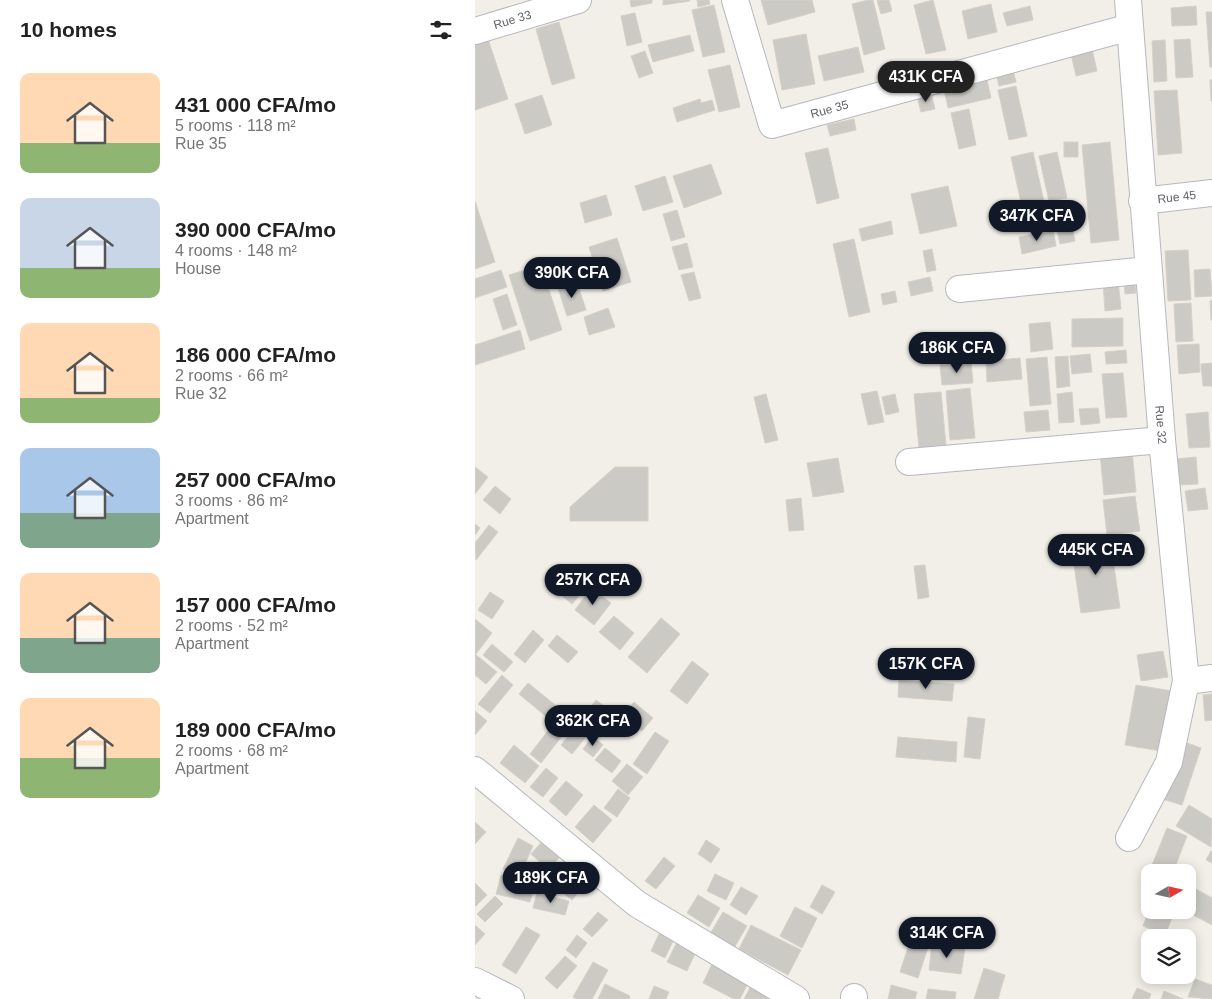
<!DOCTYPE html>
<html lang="en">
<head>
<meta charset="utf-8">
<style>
  :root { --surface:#fff; --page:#f6f6f6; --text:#222; --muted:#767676; --accent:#111827 }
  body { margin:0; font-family:Helvetica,sans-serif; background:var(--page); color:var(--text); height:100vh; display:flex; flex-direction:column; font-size:19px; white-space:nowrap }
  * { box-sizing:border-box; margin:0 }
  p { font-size:16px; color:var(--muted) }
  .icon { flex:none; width:28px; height:28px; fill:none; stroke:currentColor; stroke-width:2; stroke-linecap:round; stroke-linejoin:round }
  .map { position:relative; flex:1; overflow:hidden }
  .side { display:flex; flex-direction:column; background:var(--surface); width:475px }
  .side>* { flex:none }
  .needle { width:32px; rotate:81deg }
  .controls { position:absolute; left:666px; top:864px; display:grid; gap:10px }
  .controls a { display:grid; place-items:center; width:55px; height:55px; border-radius:10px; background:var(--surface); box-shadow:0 2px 12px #0003; font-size:25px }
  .price { position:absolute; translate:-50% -42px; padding:0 11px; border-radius:18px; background:var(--accent); color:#fff; font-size:16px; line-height:32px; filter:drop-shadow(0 1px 2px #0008) }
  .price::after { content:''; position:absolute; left:50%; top:30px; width:15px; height:11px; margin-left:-8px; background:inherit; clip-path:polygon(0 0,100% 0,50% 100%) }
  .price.on { background:#222; color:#fff }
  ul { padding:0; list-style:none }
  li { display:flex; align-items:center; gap:15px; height:125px; padding:0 20px }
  li span { display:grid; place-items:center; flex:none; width:140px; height:100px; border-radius:10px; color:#555 }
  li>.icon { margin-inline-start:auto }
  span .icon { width:60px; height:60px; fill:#fffc; stroke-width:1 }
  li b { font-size:21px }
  h2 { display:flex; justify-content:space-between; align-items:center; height:60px; padding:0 20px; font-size:21px }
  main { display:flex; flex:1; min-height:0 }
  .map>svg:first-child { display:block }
  .building { fill:#cccac5; stroke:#d6d1c6 }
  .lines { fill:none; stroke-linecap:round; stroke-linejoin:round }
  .minor-casing { stroke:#b5b8bc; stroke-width:28 }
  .minor { stroke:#fff; stroke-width:26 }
  .labels { text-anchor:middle; stroke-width:4; stroke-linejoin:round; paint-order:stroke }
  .street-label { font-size:12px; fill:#5f6368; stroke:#fff }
</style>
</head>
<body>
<main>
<section class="side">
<h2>10 homes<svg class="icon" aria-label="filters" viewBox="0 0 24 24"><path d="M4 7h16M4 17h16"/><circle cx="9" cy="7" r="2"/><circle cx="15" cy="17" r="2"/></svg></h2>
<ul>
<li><span style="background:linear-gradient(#ffd9b3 70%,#8fb573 0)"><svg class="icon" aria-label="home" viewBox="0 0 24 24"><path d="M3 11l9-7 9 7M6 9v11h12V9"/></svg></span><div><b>431 000 CFA/mo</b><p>5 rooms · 118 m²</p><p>Rue 35</p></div></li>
<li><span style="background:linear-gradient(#c9d6e8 70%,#8fb573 0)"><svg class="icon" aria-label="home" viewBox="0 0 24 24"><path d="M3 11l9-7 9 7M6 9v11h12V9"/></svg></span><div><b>390 000 CFA/mo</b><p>4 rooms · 148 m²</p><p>House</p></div></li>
<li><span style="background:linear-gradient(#ffd9b3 75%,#8fb573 0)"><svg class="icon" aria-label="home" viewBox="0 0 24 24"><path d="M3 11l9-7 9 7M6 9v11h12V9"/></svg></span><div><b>186 000 CFA/mo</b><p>2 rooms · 66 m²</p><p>Rue 32</p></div></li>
<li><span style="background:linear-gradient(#a9c7e8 65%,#7fa58c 0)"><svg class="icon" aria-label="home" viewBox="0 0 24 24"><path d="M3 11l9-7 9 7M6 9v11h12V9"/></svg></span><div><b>257 000 CFA/mo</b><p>3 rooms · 86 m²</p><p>Apartment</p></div></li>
<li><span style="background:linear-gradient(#ffd9b3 65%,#7fa58c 0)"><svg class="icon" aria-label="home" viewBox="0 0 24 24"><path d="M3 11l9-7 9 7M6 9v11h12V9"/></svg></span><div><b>157 000 CFA/mo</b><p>2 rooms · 52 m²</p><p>Apartment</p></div></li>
<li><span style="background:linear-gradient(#ffd9b3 60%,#8fb573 0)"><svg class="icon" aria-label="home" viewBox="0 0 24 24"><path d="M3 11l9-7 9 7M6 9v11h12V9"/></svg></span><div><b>189 000 CFA/mo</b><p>2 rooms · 68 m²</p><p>Apartment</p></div></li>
</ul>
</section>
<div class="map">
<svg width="737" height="999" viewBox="0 0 737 999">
  <rect width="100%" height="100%" fill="#f1efe8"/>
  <!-- building -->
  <g class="building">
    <path d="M155,0H177V3L156,7Z"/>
    <path d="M188,0H214L215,1L188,5Z"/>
    <path d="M222,0H234L235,4L223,7Z"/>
    <path d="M286,0H337L340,12L293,25Z"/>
    <path d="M393,0H398L410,49L389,55L377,4Z"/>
    <path d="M402,0H414L417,11L406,14Z"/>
    <path d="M458,0L471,50L451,54L439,5Z"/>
    <path d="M516,4L522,32L493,39L487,11Z"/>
    <path d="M239,5L250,52L228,57L217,10Z"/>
    <path d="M555,6L558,20L532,26L528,13Z"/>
    <path d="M721,6L722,25L697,26L696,8Z"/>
    <path d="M731,12H737V67H735Z"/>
    <path d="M160,13L167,42L152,46L146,16Z"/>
    <path d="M84,22L100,78L77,85L61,29Z"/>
    <path d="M331,34L340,84L307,90L298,40Z"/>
    <path d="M215,35L219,51L178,62L173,45Z"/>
    <path d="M12,36L33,99L0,110V40Z"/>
    <path d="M715,39L718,77L701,78L699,40Z"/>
    <path d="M690,40L692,81L679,82L677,41Z"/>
    <path d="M383,47L389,72L349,81L343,56Z"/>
    <path d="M617,49L622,71L601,76L596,54Z"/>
    <path d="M170,51L178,73L164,78L156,56Z"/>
    <path d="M255,65L265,107L244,112L233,70Z"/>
    <path d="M538,70L541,82L524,86L521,73Z"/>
    <path d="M512,80L516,98L473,108L469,89Z"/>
    <path d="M735,80H737V101H736Z"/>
    <path d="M541,86L552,136L534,140L523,90Z"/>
    <path d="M702,90L707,153L683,155L679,91Z"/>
    <path d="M456,93L460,109L446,112L442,97Z"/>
    <path d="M67,95L77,125L50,134L40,104Z"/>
    <path d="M225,99L226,103L237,100L240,110L202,122L198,108Z"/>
    <path d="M494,109L501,145L484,149L476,113Z"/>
    <path d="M379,119L381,130L355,136L352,125Z"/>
    <rect x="589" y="142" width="14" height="15"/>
    <path d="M635,142L644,240L616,243L607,145Z"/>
    <path d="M353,148L364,198L342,204L330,153Z"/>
    <path d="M558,152L569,202L547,207L536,157Z"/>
    <path d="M582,152L592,198L574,201L564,156Z"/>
    <path d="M236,164L247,194L209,208L198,176Z"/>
    <path d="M190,176L198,202L168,211L160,186Z"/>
    <path d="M473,186L482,226L445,234L436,194Z"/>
    <path d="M131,195L137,215L110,223L105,203Z"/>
    <path d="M0,201L20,262L0,269Z"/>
    <path d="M570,209L574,224L551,229L548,213Z"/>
    <path d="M202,210L210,237L196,241L188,214Z"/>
    <path d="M416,221L418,234L387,241L384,229Z"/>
    <path d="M597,227L600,241L585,244L582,230Z"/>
    <path d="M578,230L581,246L547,254L544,237Z"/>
    <path d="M142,238L156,282L128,291L114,247Z"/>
    <path d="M379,239L395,312L374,317L358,244Z"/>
    <path d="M212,243L218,267L204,270L197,247Z"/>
    <path d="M457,249L461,270L452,272L448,251Z"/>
    <path d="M713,250L716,300L693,301L690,251Z"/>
    <path d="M66,265L87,330L55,341L34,275Z"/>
    <path d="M735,269L737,296L720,297L719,270Z"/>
    <path d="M26,270L32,287L0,298V279Z"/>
    <path d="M219,272L226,298L214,301L206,275Z"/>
    <path d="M455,277L458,291L436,296L433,282Z"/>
    <path d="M659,278L661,293L650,294L649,279Z"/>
    <path d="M643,280L646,309L630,311L628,282Z"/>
    <path d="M102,282L111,310L92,316L83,288Z"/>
    <path d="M420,291L422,302L408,305L406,294Z"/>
    <path d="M32,294L42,325L28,330L18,299Z"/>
    <path d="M737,300V320H736L735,301Z"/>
    <path d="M716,303L718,341L701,342L699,304Z"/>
    <path d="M133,308L140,327L114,335L109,317Z"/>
    <path d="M648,318V346L597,347V319Z"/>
    <path d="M575,322L578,349L556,352L554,324Z"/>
    <path d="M45,330L50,349L0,365V345Z"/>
    <path d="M724,344L725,372L704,374L702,345Z"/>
    <path d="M651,350L652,363L631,364L630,352Z"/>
    <path d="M615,354L617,372L597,374L595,356Z"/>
    <path d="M593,356L595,386L582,388L580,357Z"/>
    <path d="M572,357L576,404L555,406L551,359Z"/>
    <path d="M545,358L547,379L512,382L511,361Z"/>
    <path d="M496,362L498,383L467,385L465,365Z"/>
    <path d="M737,363V386H728L726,364Z"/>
    <path d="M648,373L652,417L631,418L627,374Z"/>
    <path d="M495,388L500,438L475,440L471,391Z"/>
    <path d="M402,391L409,422L393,425L386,394Z"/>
    <path d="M466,392L471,445L444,448L439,394Z"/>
    <path d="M597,392L599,422L584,423L582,394Z"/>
    <path d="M291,394L303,440L290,443L279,397Z"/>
    <path d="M420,394L424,412L411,415L407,397Z"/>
    <path d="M623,408L625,423L606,425L604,409Z"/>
    <path d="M573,410L575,430L551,432L549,412Z"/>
    <path d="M733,412L735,447L714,448L711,414Z"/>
    <path d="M657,450L661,492L629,495L625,453Z"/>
    <path d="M721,457L723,484L703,485L701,459Z"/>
    <path d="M363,458L369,492L338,497L332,463Z"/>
    <path d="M0,467L13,477L0,494Z"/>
    <path d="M140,467H173V521H95V507Z"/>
    <path d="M20,486L36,499L25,514L8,500Z"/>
    <path d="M730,488L733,509L713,511L710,491Z"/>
    <path d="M660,496L665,531L632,535L628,500Z"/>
    <path d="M326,498L329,530L314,531L311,500Z"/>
    <path d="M0,524L5,528L0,535Z"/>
    <path d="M14,525L23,532L1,560L0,543Z"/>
    <path d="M635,538L645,608L606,613L596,544Z"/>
    <path d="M88,565L113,585L97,604L73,584Z"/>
    <path d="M450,565L454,597L443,599L439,566Z"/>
    <path d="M116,588L136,603L119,625L100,610Z"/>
    <path d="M15,592L29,601L17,619L3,610Z"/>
    <path d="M139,616L159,633L145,650L124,632Z"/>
    <path d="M186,618L205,634L172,673L153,657Z"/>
    <path d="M0,619L17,633L1,654L0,653Z"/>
    <path d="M58,630L69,640L50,663L39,654Z"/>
    <path d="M82,635L103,652L93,663L73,646Z"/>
    <path d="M17,644L38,662L29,672L8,655Z"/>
    <path d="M688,651L693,677L666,681L662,655Z"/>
    <path d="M0,654L22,672L11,684L0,675Z"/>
    <path d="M217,661L234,674L212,704L195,691Z"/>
    <path d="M27,675L38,685L15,713L3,704Z"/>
    <path d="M424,680L479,684L477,701L423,697Z"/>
    <path d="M53,683L100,721L91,733L44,694Z"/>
    <path d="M661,685L697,691L686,751L650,745Z"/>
    <path d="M737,694V720L730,721L728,695Z"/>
    <path d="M121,700L133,709L121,724L109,715Z"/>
    <path d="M159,702L178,718L167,731L148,715Z"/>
    <path d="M0,711L12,721L0,735Z"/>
    <path d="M493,717L510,719L505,759L489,757Z"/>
    <path d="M104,723L115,732L97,754L86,745Z"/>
    <path d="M76,727L87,736L66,763L55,754Z"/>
    <path d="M180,732L194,741L172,774L158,764Z"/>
    <path d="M118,736L128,745L118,757L108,749Z"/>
    <path d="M423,737L482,742L481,762L421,757Z"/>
    <path d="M704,740L726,748L707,805L684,798Z"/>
    <path d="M39,745L64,766L50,783L25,763Z"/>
    <path d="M130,748L146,761L137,773L120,760Z"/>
    <path d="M152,764L168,777L153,795L137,781Z"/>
    <path d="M71,768L83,778L68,797L55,787Z"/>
    <path d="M91,781L108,795L91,816L74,801Z"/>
    <path d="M143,789L155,798L142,817L129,808Z"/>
    <path d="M119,805L137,820L118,843L100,827Z"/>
    <path d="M714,805L737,819L736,847L701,826Z"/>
    <path d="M0,822L11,832L0,844Z"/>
    <path d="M692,828L712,836L698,872H675V887L669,885Z"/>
    <path d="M43,838L58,846L44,877L28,869Z"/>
    <path d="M70,838L88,853L74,870L56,854Z"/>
    <path d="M231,840L245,849L236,863L223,854Z"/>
    <path d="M736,851H737V863L731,860Z"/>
    <path d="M189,857L200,866L181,889L170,881Z"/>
    <path d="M91,858L115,878L97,900L73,881Z"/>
    <path d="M240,874L259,883L251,900L232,891Z"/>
    <path d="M26,875L60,883L55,902L21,894Z"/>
    <path d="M0,883L12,895L0,907Z"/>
    <path d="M712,884L737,898V925L709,910H712Z"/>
    <path d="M347,885L360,892L347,914L335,907Z"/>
    <path d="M266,887L283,896L271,915L255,905Z"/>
    <path d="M62,893L94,901L90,915L58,908Z"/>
    <path d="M223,895L245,908L234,927L212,913Z"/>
    <path d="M20,896L28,904L10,922L2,914Z"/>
    <path d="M320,907L342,918L327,948L305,936Z"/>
    <path d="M675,908V910H700L690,935L668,926Z"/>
    <path d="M123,912L133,920L117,937L108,929Z"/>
    <path d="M248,912L272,926L259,948L235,934Z"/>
    <path d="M0,925L10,934L0,945Z"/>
    <path d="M276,925L326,950L313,975L264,949Z"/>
    <path d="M440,926L458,932L443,978L425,972Z"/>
    <path d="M51,927L65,935L41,974L27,965Z"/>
    <path d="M185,932L199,939L190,958L176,951Z"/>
    <path d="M102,935L112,943L101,958L91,950Z"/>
    <path d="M203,940L222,949L212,971L192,962Z"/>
    <path d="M457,943L490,948L486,974L454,970Z"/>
    <path d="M90,956L102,966L82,989L70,978Z"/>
    <path d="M118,962L133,970L117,999H102L98,997Z"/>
    <path d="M237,964L273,983L265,999H259L228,983Z"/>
    <path d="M509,968L530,975L523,999H499Z"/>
    <path d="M720,979L737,985V999L713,997Z"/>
    <path d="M130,984L155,996L154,999H123Z"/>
    <path d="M277,984L300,999H269Z"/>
    <path d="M416,985L442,992L440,999H413Z"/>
    <path d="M179,986L194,992L191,999H174Z"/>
    <path d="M662,988L676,994L674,999H657Z"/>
    <path d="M453,989L481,992L480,999H451Z"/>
    <path d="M689,991L708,999H686Z"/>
  </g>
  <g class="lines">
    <!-- minor casing -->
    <g class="minor-casing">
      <g id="minor">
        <path id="s1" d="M260,0L297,125L655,27"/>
        <path id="s2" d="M653,0L687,440L711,681L694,762L654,838"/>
        <path id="s3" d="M0,31L103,0"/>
        <path id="s4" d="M667,201L737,193"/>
        <path d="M484,289L673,270"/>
        <path d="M434,462L687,440"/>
        <path d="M711,681L737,678"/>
        <path d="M0,770L162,904L321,999"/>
        <path d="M0,981L36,999"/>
        <path d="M379,999V997"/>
      </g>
    </g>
    <!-- minor -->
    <use href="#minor" class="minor"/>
  </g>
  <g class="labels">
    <!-- street labels -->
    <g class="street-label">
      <text dy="4" stroke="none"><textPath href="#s3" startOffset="39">Rue 33</textPath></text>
      <text dy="4" stroke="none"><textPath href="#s1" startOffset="190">Rue 35</textPath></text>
      <text dy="4" stroke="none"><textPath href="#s4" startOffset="35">Rue 45</textPath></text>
      <text dy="4" stroke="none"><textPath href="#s2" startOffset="426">Rue 32</textPath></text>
    </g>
  </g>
</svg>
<div class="controls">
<a><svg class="needle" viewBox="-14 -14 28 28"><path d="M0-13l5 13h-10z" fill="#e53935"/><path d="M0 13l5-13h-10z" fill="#767676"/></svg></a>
<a><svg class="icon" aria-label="layers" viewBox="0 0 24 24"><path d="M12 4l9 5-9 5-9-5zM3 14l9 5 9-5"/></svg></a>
</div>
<b class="price on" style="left:451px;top:103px">431K CFA</b>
<b class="price" style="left:562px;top:242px">347K CFA</b>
<b class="price" style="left:97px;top:299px">390K CFA</b>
<b class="price" style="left:482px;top:374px">186K CFA</b>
<b class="price" style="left:621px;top:576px">445K CFA</b>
<b class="price" style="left:118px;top:606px">257K CFA</b>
<b class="price" style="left:451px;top:690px">157K CFA</b>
<b class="price" style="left:118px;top:747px">362K CFA</b>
<b class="price" style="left:76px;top:904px">189K CFA</b>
<b class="price" style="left:472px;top:959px">314K CFA</b>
</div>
</main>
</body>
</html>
